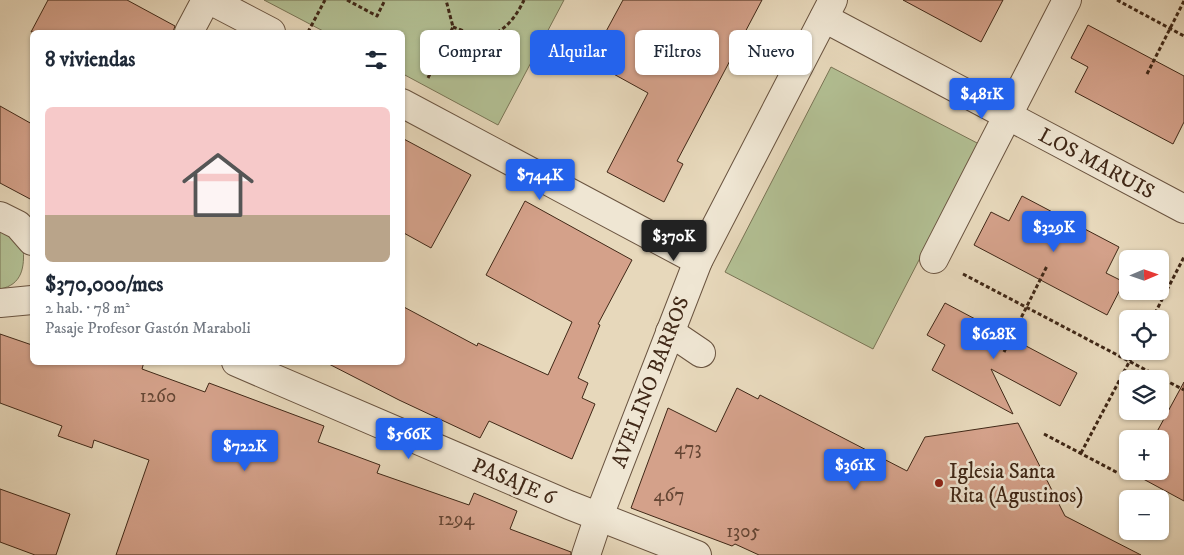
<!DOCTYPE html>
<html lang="es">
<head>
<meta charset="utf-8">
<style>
  :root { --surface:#fff; --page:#f2f2f3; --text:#1f2937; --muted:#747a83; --line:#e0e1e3; --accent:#2563eb }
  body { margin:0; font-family:"IM FELL DW Pica",serif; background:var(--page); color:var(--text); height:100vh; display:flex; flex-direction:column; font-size:19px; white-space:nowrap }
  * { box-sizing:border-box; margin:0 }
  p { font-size:16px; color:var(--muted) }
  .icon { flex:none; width:28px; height:28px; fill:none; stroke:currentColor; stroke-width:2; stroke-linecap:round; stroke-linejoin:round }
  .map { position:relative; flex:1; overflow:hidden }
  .drawer { position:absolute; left:30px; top:30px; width:375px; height:335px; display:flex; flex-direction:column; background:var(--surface); border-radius:8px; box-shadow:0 1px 4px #0004 }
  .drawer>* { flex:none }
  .banner { position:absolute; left:420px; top:30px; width:475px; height:45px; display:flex; gap:10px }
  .needle { width:32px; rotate:88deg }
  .tools { position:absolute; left:1119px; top:250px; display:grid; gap:10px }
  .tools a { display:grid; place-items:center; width:50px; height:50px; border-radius:8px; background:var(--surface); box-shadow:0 1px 4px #0004; font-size:25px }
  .price { position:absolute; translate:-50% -42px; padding:0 11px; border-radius:5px; background:var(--accent); color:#fff; font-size:16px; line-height:32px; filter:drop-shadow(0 1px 2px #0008) }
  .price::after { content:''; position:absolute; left:50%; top:30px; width:15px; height:11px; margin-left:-8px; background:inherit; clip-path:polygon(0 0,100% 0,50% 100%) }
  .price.active { background:#222; color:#fff }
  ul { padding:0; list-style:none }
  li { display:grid; align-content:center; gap:10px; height:265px; padding:0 15px }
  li+li { border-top:1px solid var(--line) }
  li span { display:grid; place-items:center; height:155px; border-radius:8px; color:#555 }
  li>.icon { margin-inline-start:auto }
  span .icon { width:90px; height:90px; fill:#fffc; stroke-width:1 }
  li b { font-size:21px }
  h2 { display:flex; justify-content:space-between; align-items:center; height:60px; padding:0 15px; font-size:21px }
  .chip { padding:0 18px; border-radius:8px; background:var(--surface); box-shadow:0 1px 4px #0004; font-size:18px; line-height:45px }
  .chip.active { background:var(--accent); color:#fff }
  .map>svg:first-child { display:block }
  .green { fill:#b2bf93; stroke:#797455 }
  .building { fill:#d4a18a; stroke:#402817 }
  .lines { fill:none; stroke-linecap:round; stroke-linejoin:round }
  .minor-casing { stroke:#6a5440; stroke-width:30 }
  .path { stroke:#402817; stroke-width:3; stroke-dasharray:4 2.5; stroke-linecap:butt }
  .minor { stroke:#efe6d3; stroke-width:28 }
  .poi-dot { fill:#8f2418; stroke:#efe6d3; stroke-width:2 }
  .labels { text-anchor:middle; stroke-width:5; stroke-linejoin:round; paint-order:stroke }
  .number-label { font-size:19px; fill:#654634 }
  .street-label { font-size:21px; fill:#402817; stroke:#efe6d3 }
  .poi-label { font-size:21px; fill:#402817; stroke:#efe6d3; text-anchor:start }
</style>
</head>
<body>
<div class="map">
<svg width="1184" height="555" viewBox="0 0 1184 555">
  <rect width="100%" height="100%" fill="#e7d8bb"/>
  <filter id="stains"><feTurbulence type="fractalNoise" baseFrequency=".004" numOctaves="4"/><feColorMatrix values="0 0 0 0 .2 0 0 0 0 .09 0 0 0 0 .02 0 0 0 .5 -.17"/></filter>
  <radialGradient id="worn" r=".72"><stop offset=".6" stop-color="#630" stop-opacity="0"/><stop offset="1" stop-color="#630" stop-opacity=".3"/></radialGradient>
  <!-- green -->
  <g class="green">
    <path d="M264,0H564L498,125L403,74L402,32H325Z"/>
    <path d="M831,67L979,144L873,349L725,272Z"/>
    <path d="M0,225L23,247C25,267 22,285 0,289Z"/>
  </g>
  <!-- building -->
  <g class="building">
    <path d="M48,0H127L175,26L173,32H31Z"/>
    <path d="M623,0H762L677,161L683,164L664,202L607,172L648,93L590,61Z"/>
    <path d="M903,0H1003L981,42Z"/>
    <path d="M1088,25L1184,76V122L1173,144L1075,92L1088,67L1071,58Z"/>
    <path d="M0,106L32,124V200L0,183Z"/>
    <path d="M402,138L471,175L431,248L402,232Z"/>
    <path d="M1022,196L1119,247L1106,273L1124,282L1107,315L974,245L991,212L1009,221Z"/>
    <path d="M525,201L632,260L598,324L600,325L578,378L588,383L582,398L595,404L572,459L489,421L480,438L399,400L325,362H402V306L477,346L478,343L548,375L572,322L486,275Z"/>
    <path d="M945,303L1077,373L1060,406L991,369L1013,414L932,370L945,345L927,335Z"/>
    <path d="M0,334L32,345V362H144L142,369L205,392L209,383L324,426L318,442L380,465L377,473L469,505L474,493L517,511L510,529L571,552V555H116L149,460L94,440L92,448L58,436L62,426L0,403Z"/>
    <path d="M1184,382V501L1134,474L1135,471H1160V439H1153Z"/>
    <path d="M737,388L758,399L760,395L907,471L925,437L1018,423L1065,516L1141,555H759L735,544L732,546L631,508L668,408L716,432Z"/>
    <path d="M0,489L70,514L56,555H35L0,542Z"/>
  </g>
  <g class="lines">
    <!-- minor casing -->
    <g class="minor-casing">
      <g id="minor">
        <path d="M210,0L271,32"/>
        <path d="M824,18L1184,209"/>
        <path d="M189,32L206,0"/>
        <path d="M402,103L698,261"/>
        <path d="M0,216L18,225L32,241"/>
        <path d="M934,259L1067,0"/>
        <path d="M0,303L32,300"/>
        <path d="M670,332L701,353"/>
        <path d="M236,362L569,505L697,555"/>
        <path d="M586,555L599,516L698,261L833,0"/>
      </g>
    </g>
    <!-- path -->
    <g class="path">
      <path d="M347,0L377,16L385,0"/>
      <path d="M1117,0L1184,36"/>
      <path d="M453,27C464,31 480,38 492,34C507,30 518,13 524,0"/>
      <path d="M308,32L325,0"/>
      <path d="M1147,74L1184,1"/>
      <path d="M428,78L453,27L446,0"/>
      <path d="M963,274L1184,390"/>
      <path d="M1152,319L1184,257"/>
      <path d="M1004,352L1047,266"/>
      <path d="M1044,434L1118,473"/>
      <path d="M1081,453L1135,351"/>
    </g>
    <!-- minor -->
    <use href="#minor" class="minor"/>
  </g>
  <!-- markers -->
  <circle class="poi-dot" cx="939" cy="483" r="5"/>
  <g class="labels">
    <!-- number labels -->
    <g class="number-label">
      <text x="158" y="402">1260</text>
      <text x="688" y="454">473</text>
      <text x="669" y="501">467</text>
      <text x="456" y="525">1294</text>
      <text x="743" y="537">1305</text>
    </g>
    <!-- street labels -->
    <g class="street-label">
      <text transform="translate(1097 163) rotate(28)" y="7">LOS MARUIS</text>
      <text transform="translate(650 382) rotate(-69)" y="7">AVELINO BARROS</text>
      <text transform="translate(514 481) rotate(23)" y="7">PASAJE 6</text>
    </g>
    <!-- poi labels -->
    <g class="poi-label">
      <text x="949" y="478">Iglesia Santa<tspan x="949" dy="24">Rita (Agustinos)</tspan></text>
    </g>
  </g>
  <rect width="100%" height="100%" filter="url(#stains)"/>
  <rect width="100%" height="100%" fill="url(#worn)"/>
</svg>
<div class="tools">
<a><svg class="needle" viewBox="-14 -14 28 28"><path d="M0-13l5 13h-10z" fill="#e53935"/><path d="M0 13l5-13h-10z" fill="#747a83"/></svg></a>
<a><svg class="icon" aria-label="locate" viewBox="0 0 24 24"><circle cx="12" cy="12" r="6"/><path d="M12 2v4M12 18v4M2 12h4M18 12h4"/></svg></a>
<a><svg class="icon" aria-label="layers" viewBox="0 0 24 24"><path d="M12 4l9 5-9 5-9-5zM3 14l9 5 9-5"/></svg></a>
<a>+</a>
<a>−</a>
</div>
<b class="price" style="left:982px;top:120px">$481K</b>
<b class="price" style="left:540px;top:201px">$744K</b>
<b class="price" style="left:1054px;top:253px">$329K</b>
<b class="price active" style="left:674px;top:262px">$370K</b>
<b class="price" style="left:994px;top:360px">$628K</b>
<b class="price" style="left:409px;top:460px">$566K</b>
<b class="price" style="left:245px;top:472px">$722K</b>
<b class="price" style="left:855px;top:491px">$361K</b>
<div class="banner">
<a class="chip">Comprar</a>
<a class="chip active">Alquilar</a>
<a class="chip">Filtros</a>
<a class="chip">Nuevo</a>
</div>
<section class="drawer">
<h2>8 viviendas<svg class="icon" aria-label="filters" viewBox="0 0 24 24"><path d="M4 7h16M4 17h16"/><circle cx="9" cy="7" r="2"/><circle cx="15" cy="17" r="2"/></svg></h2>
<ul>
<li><span style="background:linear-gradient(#f6c9c9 70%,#b9a48a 0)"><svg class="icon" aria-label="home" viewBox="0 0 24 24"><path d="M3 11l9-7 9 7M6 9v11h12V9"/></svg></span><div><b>$370,000/mes</b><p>2 hab. · 78 m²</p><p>Pasaje Profesor Gastón Maraboli</p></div></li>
</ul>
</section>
</div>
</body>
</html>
